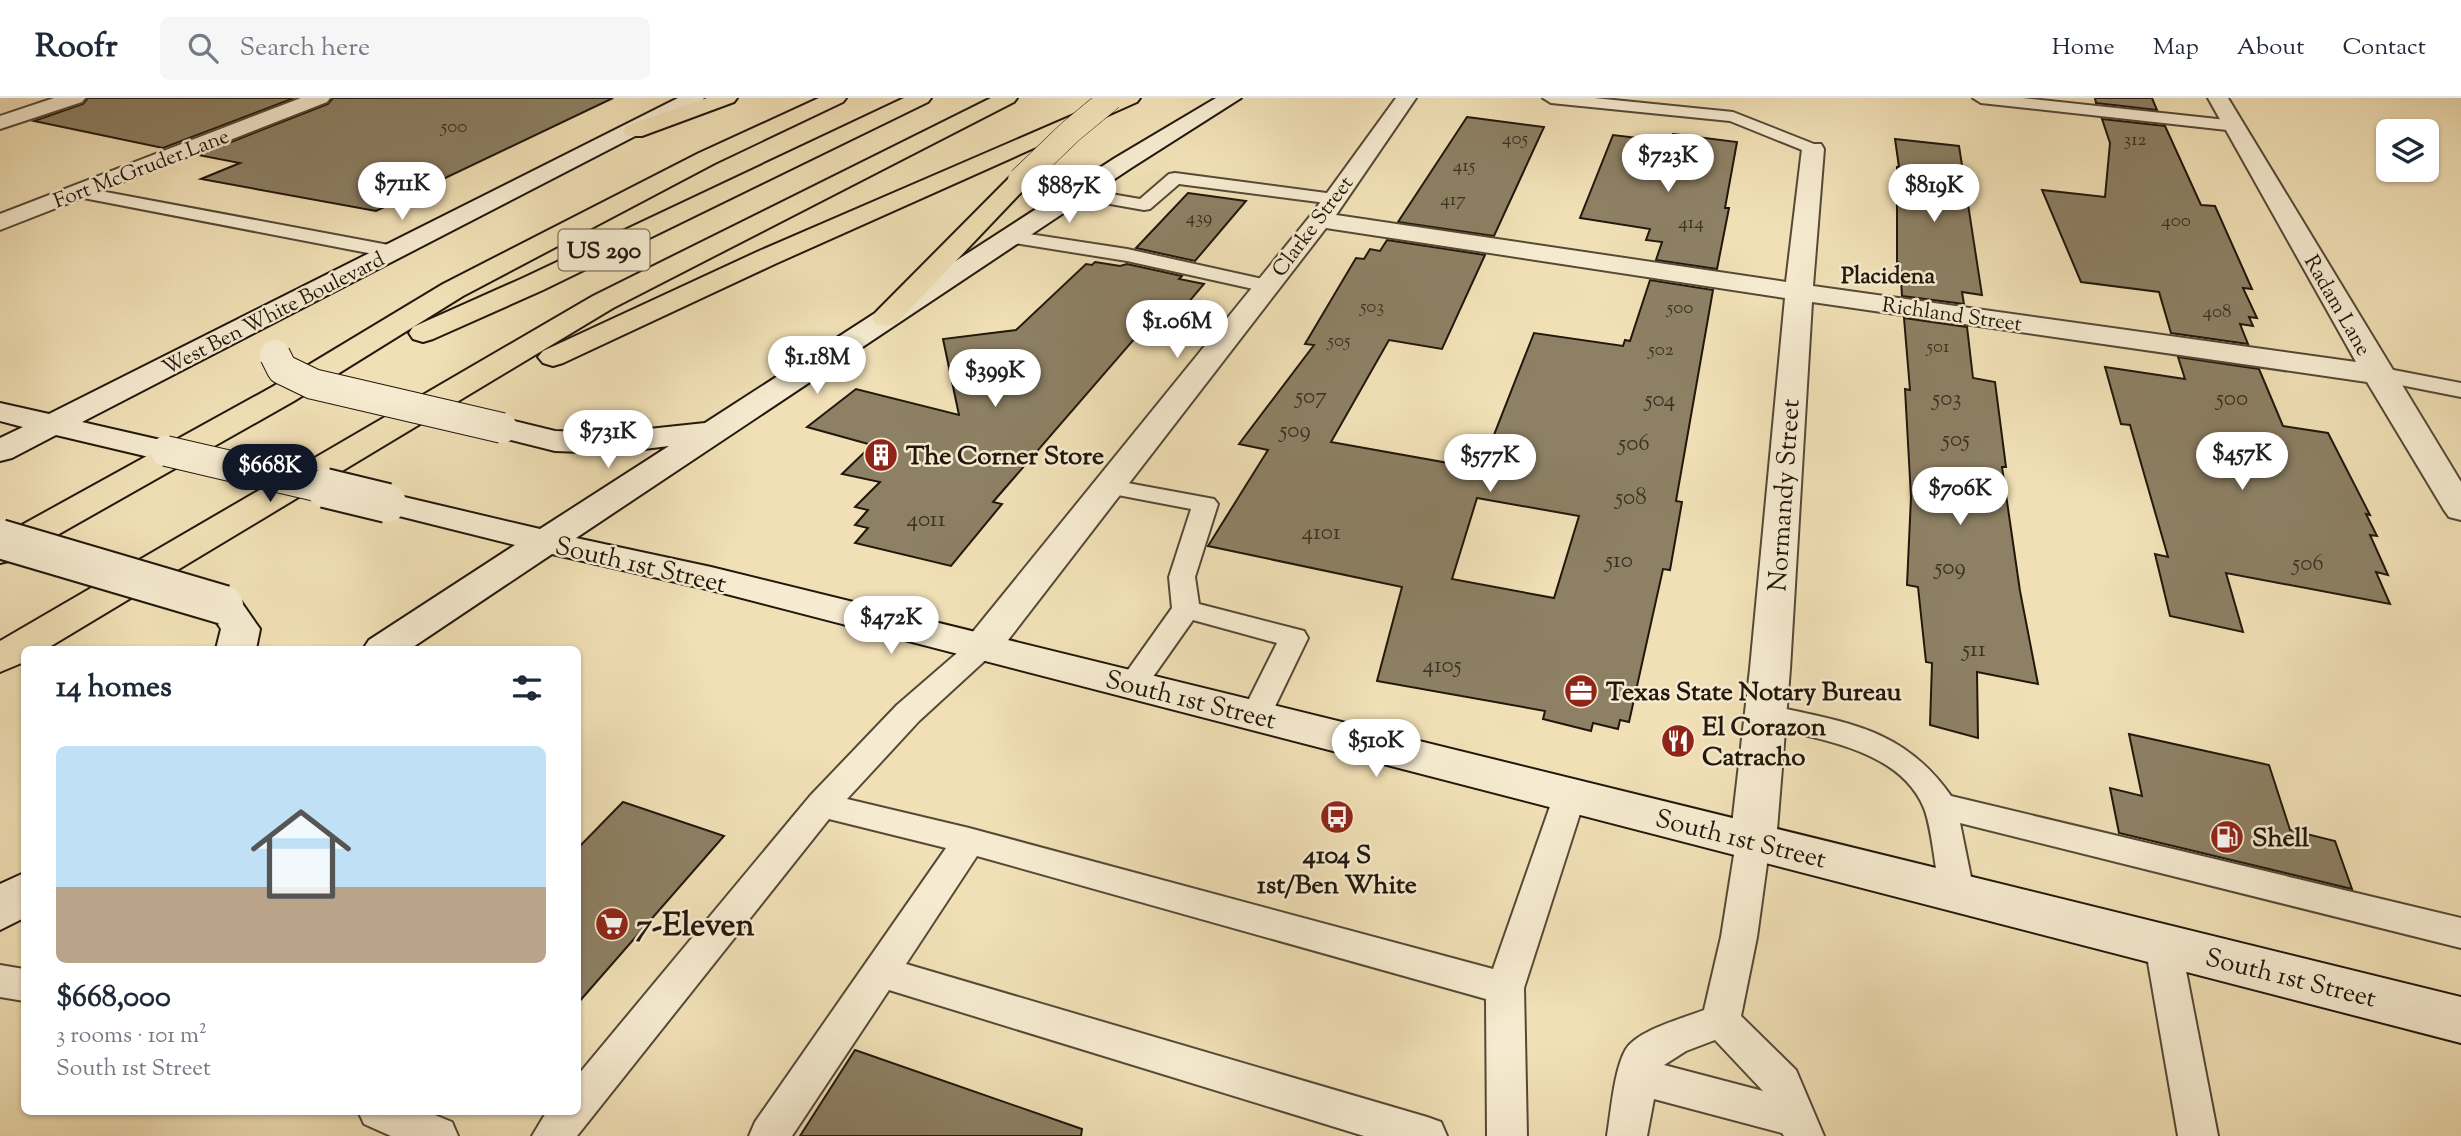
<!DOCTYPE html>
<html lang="en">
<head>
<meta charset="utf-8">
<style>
  :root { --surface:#fff; --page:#f6f6f7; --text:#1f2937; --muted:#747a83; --line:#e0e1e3; --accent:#111827 }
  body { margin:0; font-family:"Sorts Mill Goudy",serif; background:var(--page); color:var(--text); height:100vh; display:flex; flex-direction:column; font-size:26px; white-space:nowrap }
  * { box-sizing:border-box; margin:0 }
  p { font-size:23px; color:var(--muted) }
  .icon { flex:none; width:38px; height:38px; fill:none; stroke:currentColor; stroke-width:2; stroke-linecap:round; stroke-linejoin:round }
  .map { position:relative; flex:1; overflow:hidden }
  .panel { position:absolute; left:21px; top:548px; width:560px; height:469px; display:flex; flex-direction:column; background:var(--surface); border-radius:10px; box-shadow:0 2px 5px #0004 }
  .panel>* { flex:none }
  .tools { position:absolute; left:2376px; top:21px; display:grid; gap:14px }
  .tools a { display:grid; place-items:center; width:63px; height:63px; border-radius:10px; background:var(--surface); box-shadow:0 2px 5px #0004; font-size:35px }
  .price { position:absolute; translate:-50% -60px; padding:0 16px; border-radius:24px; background:#fff; color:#222; font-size:23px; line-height:46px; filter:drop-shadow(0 2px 4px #0008) }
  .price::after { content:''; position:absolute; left:50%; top:42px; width:21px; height:16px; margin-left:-10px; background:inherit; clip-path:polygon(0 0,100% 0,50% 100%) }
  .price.active { background:var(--accent); color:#fff }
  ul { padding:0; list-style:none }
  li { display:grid; align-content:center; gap:14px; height:371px; padding:0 35px }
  li span { display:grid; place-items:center; height:217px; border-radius:10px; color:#555 }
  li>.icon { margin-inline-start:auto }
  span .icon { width:126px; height:126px; fill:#fffc; stroke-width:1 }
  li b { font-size:30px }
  h2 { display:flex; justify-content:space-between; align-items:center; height:84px; padding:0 35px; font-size:30px }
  header { display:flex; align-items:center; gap:42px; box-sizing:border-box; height:98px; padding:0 35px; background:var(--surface); border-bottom:2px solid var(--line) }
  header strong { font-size:33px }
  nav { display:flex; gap:38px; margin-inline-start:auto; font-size:24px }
  .search { width:490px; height:63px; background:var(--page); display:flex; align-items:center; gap:18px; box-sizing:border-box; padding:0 24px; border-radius:10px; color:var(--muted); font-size:26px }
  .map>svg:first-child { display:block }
  .building { fill:#8d8064; stroke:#21170c; stroke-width:2; fill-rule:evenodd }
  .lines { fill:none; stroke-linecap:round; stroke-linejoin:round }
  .lane-casing { stroke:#554936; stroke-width:4 }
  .street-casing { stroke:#554936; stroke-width:4 }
  .secondary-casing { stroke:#21170c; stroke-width:4 }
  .highway-casing { stroke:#21170c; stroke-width:4 }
  .lane { fill:#f6ebd0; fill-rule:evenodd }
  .street { fill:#f6ebd0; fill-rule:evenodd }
  .secondary { fill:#f6ebd0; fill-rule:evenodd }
  .highway { fill:#f1e0b6; fill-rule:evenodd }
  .secondary-bridge-far1-casing { stroke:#21170c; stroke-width:32; stroke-linecap:butt }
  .secondary-bridge-casing { stroke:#21170c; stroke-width:42; stroke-linecap:butt }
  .highway-bridge-casing { stroke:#21170c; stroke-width:25; stroke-linecap:butt }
  .secondary-bridge-far1 { stroke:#f6ebd0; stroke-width:30 }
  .secondary-bridge { stroke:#f6ebd0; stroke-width:38 }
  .highway-bridge { stroke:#f1e0b6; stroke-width:24 }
  .labels { text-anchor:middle; stroke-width:5; stroke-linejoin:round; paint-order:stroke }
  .far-number-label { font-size:19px; fill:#3c3122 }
  .far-street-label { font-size:21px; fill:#21170c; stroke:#f6ebd0 }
  .far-neighbourhood-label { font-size:23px; font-weight:bold; fill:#21170c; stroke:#f6ebd0 }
  .number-label { font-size:23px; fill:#3c3122 }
  .shield { fill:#f6ebd0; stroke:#615747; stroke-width:2 }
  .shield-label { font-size:24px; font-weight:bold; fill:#21170c }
  .poi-label { font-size:26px; font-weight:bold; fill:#21170c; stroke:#f6ebd0; text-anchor:start }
  .street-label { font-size:26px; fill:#21170c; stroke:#f6ebd0 }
  .near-poi-label { font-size:32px; font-weight:bold; fill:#21170c; stroke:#f6ebd0; text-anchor:start }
</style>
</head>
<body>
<header>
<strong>Roofr</strong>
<div class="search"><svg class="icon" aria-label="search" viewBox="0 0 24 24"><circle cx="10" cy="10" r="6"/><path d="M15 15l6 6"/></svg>Search here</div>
<nav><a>Home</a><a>Map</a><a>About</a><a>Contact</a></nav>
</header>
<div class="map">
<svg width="2461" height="1038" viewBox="0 0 2461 1038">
  <rect width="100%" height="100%" fill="#f1e0b6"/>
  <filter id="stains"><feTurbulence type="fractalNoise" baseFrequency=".00286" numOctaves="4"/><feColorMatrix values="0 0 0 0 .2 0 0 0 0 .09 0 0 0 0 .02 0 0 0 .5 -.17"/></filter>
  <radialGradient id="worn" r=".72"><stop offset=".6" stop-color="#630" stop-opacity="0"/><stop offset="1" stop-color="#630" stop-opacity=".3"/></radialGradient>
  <!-- building -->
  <g class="building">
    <path d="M88,0H294L163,50L34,23L83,6Z"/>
    <path d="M333,0H613L376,113L201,81L240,65L198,57L328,6Z"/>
    <path d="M2095,0H2152L2157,12L2096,5Z"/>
    <path d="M1467,19L1544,29L1494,138L1398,124Z"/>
    <path d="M2102,21L2165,28L2201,107L2215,108L2252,191L2243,190L2257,220L2249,219L2253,228L2240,226L2248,246L2171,235L2159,194L2081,184L2042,92L2105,99L2110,45Z"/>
    <path d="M1673,36L1737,44L1725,110H1729L1717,171L1656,162L1662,144L1646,142L1650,131L1580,120L1613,37L1671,44Z"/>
    <path d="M1895,41L1959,48L1982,197L1962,194L1964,206L1902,198L1900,165L1897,164V69H1899Z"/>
    <path d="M1188,95L1246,103L1195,163L1136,150Z"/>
    <path d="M1387,142L1485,157L1442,251L1389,242L1331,344L1471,369L1477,350L1488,352L1534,235L1623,248L1625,242L1630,243L1650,182L1713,192L1676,403L1682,404L1670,472L1663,471L1629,624L1620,622L1618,631L1593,625L1591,633L1543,621L1545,613L1377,583L1402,489L1208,448L1268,352L1239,346L1314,247L1305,246L1356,160L1364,161L1370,151L1380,153ZM1477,400L1579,418L1554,500L1452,481Z"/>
    <path d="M1095,164L1120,168L1127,166L1182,178L1179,181L1204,186L1155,244L1135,240L993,404L1002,406L951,468L855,445L868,430L855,427L868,412L855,409L880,384L842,376L872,347L807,329L856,291L959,317L943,241L1016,232L1086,166L1092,167Z"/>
    <path d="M1904,220L1967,229L1973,280L1995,284L2006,369H2002L2020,493L2038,586L1977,574L1978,640L1930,627L1932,565L1926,564L1918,489L1907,487L1911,399L1905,291L1910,292Z"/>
    <path d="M2178,259L2259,271L2283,328L2328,335L2370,417L2366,416L2377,438L2370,437L2388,477L2376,474L2390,506L2226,475L2243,534L2170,518L2155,456L2168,459L2130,327L2121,326L2105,269L2185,281Z"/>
    <path d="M2129,636L2269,667L2290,732L2335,743L2352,791L2119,735L2110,690L2142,698Z"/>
    <path d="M623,704L724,738L578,905V750Z"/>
    <path d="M855,952L1082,1031L1081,1038H800Z"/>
  </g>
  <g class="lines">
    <!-- lane casing -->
    <g class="lane-casing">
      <g id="lane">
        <path d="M1543,0H1594L1733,14L1819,48L1821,51L1813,56L1807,54L1730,23L1551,5Z"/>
        <path d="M1973,0H2022L2236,23L2244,28L2236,33L1981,5Z"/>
        <path d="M1175,75L1334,96L1343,101L1334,106L1179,86L1150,111L1144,112L1076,100L1067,95L1076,90L1140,101L1169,76Z"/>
        <path d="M79,89L394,148L403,154L394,160L73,98L70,94L73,90Z"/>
        <path d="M1009,133L1127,151L1267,182L1274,184L1277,188L1274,192L1267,194L1127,163L1002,143L1000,139Z"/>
        <path d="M2378,269L2461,285V299L2370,281L2367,276L2370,271Z"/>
        <path d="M1111,382L1214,401L1218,406L1195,479L1199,506L1304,533L1308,540L1267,625L1256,628L1245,625L1241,617L1277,545L1193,522L1143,593L1133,596L1123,593L1118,586L1172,510L1169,479L1191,411L1102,394L1099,389L1102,384Z"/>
        <path d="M981,540L991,543L995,550L991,557L919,623L847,701L969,730L1493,871L1554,697L1559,688L1570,685L1581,688L1586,697L1524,890L1527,1038H1487L1486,901L977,758L906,866L1427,1019L1441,1024L1447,1038H1364L889,892L792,1038H749L755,1024L946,750L829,721L577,1038H532L547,1013H578V977L810,698L897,607L971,543Z"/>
        <path d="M1768,607C1844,624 1903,629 1951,698L2461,820V850L1960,725L1974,794L1969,804L1957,808L1945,804L1940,794C1935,771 1932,730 1924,710C1898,648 1812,641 1757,626L1753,618L1757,610Z"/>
        <path d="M1753,731L1765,735L1770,744L1757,839L1741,918L1796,972L1824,1038H1784L1782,1035L1654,1001L1647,1038H1607C1611,1014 1614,971 1626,951C1638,932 1684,920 1704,912L1721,839L1736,744L1741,735ZM1715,942L1763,993L1664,967L1686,953Z"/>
        <path d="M2163,832L2176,836L2181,847L2218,1038H2178L2145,847L2150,836Z"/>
        <path d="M0,867L24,871V903L0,899Z"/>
        <path d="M358,1013H425L452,1024L458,1038H391L364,1026Z"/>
      </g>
    </g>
    <!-- street casing -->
    <g class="street-casing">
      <g id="street">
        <path d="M54,0H85L82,4L0,31V18Z"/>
        <path d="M301,0H330L327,4L0,132V116Z"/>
        <path d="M1396,0H1416L1336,117L1786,184L1802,51L1805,46H1821L1824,51L1813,188L2356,264L2208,0H2228L2461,384V422L2449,419L2444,412L2367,284L1812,204L1790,571L1776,744L1769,757L1753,762L1737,757L1730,744L1750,571L1785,200L1326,130L995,559L981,563L967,559L961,550L967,541L1311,117Z"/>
      </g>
    </g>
    <!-- secondary casing -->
    <g class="secondary-casing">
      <g id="secondary">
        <path d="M678,0H704L701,4L82,324L178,346L182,353L178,360L166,363L56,337L12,360L0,363V340L23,329L0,323V305L49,316Z"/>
        <path d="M1216,0H1241L1131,70L576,440L711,469L2461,899V945L711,492L552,456L410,551H363L369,542L515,447L375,412L370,405L375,398L387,395L540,431L669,348L611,355L555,353L491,337L486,330L491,323L502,320L555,333L611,335L705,325L1115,60Z"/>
        <path d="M224,495L237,498L260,531L256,551H216L221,531L205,507L211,498Z"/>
        <path d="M24,775V820L0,832V786Z"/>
      </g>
    </g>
    <!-- highway casing -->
    <g class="highway-casing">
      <g id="highway">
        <path d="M707,0H737L734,4L642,38H626L623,33L626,28Z"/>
        <path d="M819,0H846L843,4L715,65L463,198L294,303L13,462L0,465V439L272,289L443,186L699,55Z"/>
        <path d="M904,0H931L928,4L543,192L433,241L423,244L413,241L409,235L413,229L523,180Z"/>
        <path d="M991,0H1017L1014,4L613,210L46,551H24V564L0,574V543L593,198Z"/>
        <path d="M1113,0H1140L1137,4L777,165L563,265L553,268L543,265L538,259L543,253L759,153Z"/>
        <path d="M1020,75L1028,77L1032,82L1028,87L896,226L886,228L876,226L872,220L876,214L1012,77Z"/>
      </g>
    </g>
    <!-- lane -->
    <use href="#lane" class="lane"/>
    <!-- street -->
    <use href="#street" class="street"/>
    <!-- secondary -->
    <use href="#secondary" class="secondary"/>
    <!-- highway -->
    <use href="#highway" class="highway"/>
    <!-- secondary-bridge-far1 casing -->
    <g class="secondary-bridge-far1-casing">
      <g id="secondary-bridge-far1">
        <path d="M275,257L282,271L313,286L502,330"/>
        <path d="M166,353L333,392"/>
      </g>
    </g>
    <!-- secondary-bridge casing -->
    <g class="secondary-bridge-casing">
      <g id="secondary-bridge">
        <path d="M325,390L387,405"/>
        <path d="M0,441L224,507"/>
      </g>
    </g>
    <!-- highway-bridge casing -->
    <g class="highway-bridge-casing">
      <path id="highway-bridge" d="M1020,82L1070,34L1111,0"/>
    </g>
    <!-- secondary-bridge-far1 -->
    <use href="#secondary-bridge-far1" class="secondary-bridge-far1"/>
    <!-- secondary-bridge -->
    <use href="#secondary-bridge" class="secondary-bridge"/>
    <!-- highway-bridge -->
    <use href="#highway-bridge" class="highway-bridge"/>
  </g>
  <!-- icons -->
  <defs>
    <g id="building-disc" transform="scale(1.75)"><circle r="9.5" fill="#8f2418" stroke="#f6ebd0"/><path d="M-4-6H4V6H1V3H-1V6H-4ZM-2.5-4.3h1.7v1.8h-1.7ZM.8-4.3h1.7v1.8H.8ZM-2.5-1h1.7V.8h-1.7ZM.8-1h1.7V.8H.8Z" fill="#fff"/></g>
    <g id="office-disc" transform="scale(1.75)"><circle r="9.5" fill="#8f2418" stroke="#f6ebd0"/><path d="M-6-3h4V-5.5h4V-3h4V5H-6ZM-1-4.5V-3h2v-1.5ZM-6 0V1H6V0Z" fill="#fff"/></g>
    <g id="restaurant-disc" transform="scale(1.75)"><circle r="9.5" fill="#8f2418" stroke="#f6ebd0"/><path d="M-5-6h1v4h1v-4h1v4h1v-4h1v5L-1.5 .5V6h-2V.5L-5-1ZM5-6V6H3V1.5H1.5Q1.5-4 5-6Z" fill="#fff"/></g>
    <g id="bus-disc" transform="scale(1.75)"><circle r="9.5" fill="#8f2418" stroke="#f6ebd0"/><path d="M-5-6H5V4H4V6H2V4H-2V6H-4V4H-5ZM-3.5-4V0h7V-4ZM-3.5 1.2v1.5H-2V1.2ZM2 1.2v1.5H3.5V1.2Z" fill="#fff"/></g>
    <g id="fuel-disc" transform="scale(1.75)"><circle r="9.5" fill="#8f2418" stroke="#f6ebd0"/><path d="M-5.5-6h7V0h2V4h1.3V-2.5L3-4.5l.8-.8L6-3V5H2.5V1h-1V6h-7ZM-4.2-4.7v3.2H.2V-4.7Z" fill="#fff"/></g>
    <g id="supermarket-disc" transform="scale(1.75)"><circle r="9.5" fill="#8f2418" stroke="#f6ebd0"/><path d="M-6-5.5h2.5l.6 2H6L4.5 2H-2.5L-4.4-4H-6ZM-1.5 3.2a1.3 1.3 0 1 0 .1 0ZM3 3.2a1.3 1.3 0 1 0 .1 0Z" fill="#fff"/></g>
  </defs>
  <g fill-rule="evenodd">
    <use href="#building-disc" x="881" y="357"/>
    <use href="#office-disc" x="1581" y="593"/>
    <use href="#restaurant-disc" x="1678" y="643"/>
    <use href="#bus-disc" x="1337" y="719"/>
    <use href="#fuel-disc" x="2227" y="739"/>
    <use href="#supermarket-disc" x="612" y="826"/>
  </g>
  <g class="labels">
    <!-- far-number labels -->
    <g class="far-number-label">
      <text x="454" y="34">500</text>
      <text x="1515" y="46">405</text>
      <text x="2135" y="47">312</text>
      <text x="1464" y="73">415</text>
      <text x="1453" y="107">417</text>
      <text x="1199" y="125">439</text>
      <text x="2176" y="128">400</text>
      <text x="1691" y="130">414</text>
      <text x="1372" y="214">503</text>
      <text x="1680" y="215">500</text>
      <text x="2217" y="219">408</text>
      <text x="1339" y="248">505</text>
      <text x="1938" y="254">501</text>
      <text x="1661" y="257">502</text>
    </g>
    <!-- far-street labels -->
    <g class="far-street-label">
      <text transform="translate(141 70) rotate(-21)" y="7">Fort McGruder Lane</text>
      <text transform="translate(1312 128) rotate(-53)" y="7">Clarke Street</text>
      <text transform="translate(2338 207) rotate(60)" y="7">Radam Lane</text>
      <text transform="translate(273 215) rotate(-27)" y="7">West Ben White Boulevard</text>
      <text transform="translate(1952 216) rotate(8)" y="7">Richland Street</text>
    </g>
    <!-- far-neighbourhood labels -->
    <g class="far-neighbourhood-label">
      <text x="1888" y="185">Placidena</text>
    </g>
    <!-- number labels -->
    <g class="number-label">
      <text x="1311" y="305">507</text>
      <text x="1947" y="307">503</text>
      <text x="2232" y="307">500</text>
      <text x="1660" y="308">504</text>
      <text x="1295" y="339">509</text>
      <text x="1956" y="348">505</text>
      <text x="1634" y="352">506</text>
      <text x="1631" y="406">508</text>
      <text x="926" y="428">4011</text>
      <text x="1321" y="441">4101</text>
      <text x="1619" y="469">510</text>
      <text x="2308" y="472">506</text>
      <text x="1950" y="476">509</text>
      <text x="1974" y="558">511</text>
      <text x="1442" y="574">4105</text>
    </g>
    <!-- shield labels -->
    <rect class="shield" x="558.5" y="131.5" width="91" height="41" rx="5"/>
    <g class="shield-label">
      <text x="604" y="160">US 290</text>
    </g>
    <!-- poi labels -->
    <g class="poi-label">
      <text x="906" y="366">The Corner Store</text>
      <text x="1606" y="602">Texas State Notary Bureau</text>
      <text x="1702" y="637">El Corazon<tspan x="1702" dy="30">Catracho</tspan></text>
      <text x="2252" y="748">Shell</text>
      <text x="1337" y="765" text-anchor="middle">4104 S<tspan x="1337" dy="30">1st/Ben White</tspan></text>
    </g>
    <!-- street labels -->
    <g class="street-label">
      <text transform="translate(1783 397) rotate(-86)" y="9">Normandy Street</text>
      <text transform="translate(641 466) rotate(13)" y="9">South 1st Street</text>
      <text transform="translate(1191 601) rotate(14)" y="9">South 1st Street</text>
      <text transform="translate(1741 740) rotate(14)" y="9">South 1st Street</text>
      <text transform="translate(2291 879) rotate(14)" y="9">South 1st Street</text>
    </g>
    <!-- near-poi labels -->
    <g class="near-poi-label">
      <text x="636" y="837">7-Eleven</text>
    </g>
  </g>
  <rect width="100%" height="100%" filter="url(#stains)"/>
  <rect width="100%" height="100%" fill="url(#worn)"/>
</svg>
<div class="tools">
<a><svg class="icon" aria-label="layers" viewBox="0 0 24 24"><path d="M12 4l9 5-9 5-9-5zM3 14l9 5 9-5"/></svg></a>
</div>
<b class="price" style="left:1668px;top:96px">$723K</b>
<b class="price" style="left:402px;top:124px">$711K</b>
<b class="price" style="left:1934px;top:126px">$819K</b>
<b class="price" style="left:1069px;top:127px">$887K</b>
<b class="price" style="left:1177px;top:262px">$1.06M</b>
<b class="price" style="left:817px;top:298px">$1.18M</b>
<b class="price" style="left:995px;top:311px">$399K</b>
<b class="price" style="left:608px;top:372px">$731K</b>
<b class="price" style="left:2242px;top:394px">$457K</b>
<b class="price" style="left:1490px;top:396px">$577K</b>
<b class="price active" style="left:270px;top:406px">$668K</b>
<b class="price" style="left:1960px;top:429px">$706K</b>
<b class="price" style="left:891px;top:558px">$472K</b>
<b class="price" style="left:1376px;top:681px">$510K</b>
<section class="panel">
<h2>14 homes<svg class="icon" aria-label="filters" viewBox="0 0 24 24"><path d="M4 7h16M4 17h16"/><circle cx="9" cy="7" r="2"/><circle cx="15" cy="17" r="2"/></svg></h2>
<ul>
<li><span style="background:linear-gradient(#bfe0f5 65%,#b9a48a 0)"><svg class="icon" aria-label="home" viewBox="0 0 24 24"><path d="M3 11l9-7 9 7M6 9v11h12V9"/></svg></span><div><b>$668,000</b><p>3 rooms · 101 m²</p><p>South 1st Street</p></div></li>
</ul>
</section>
</div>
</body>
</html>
